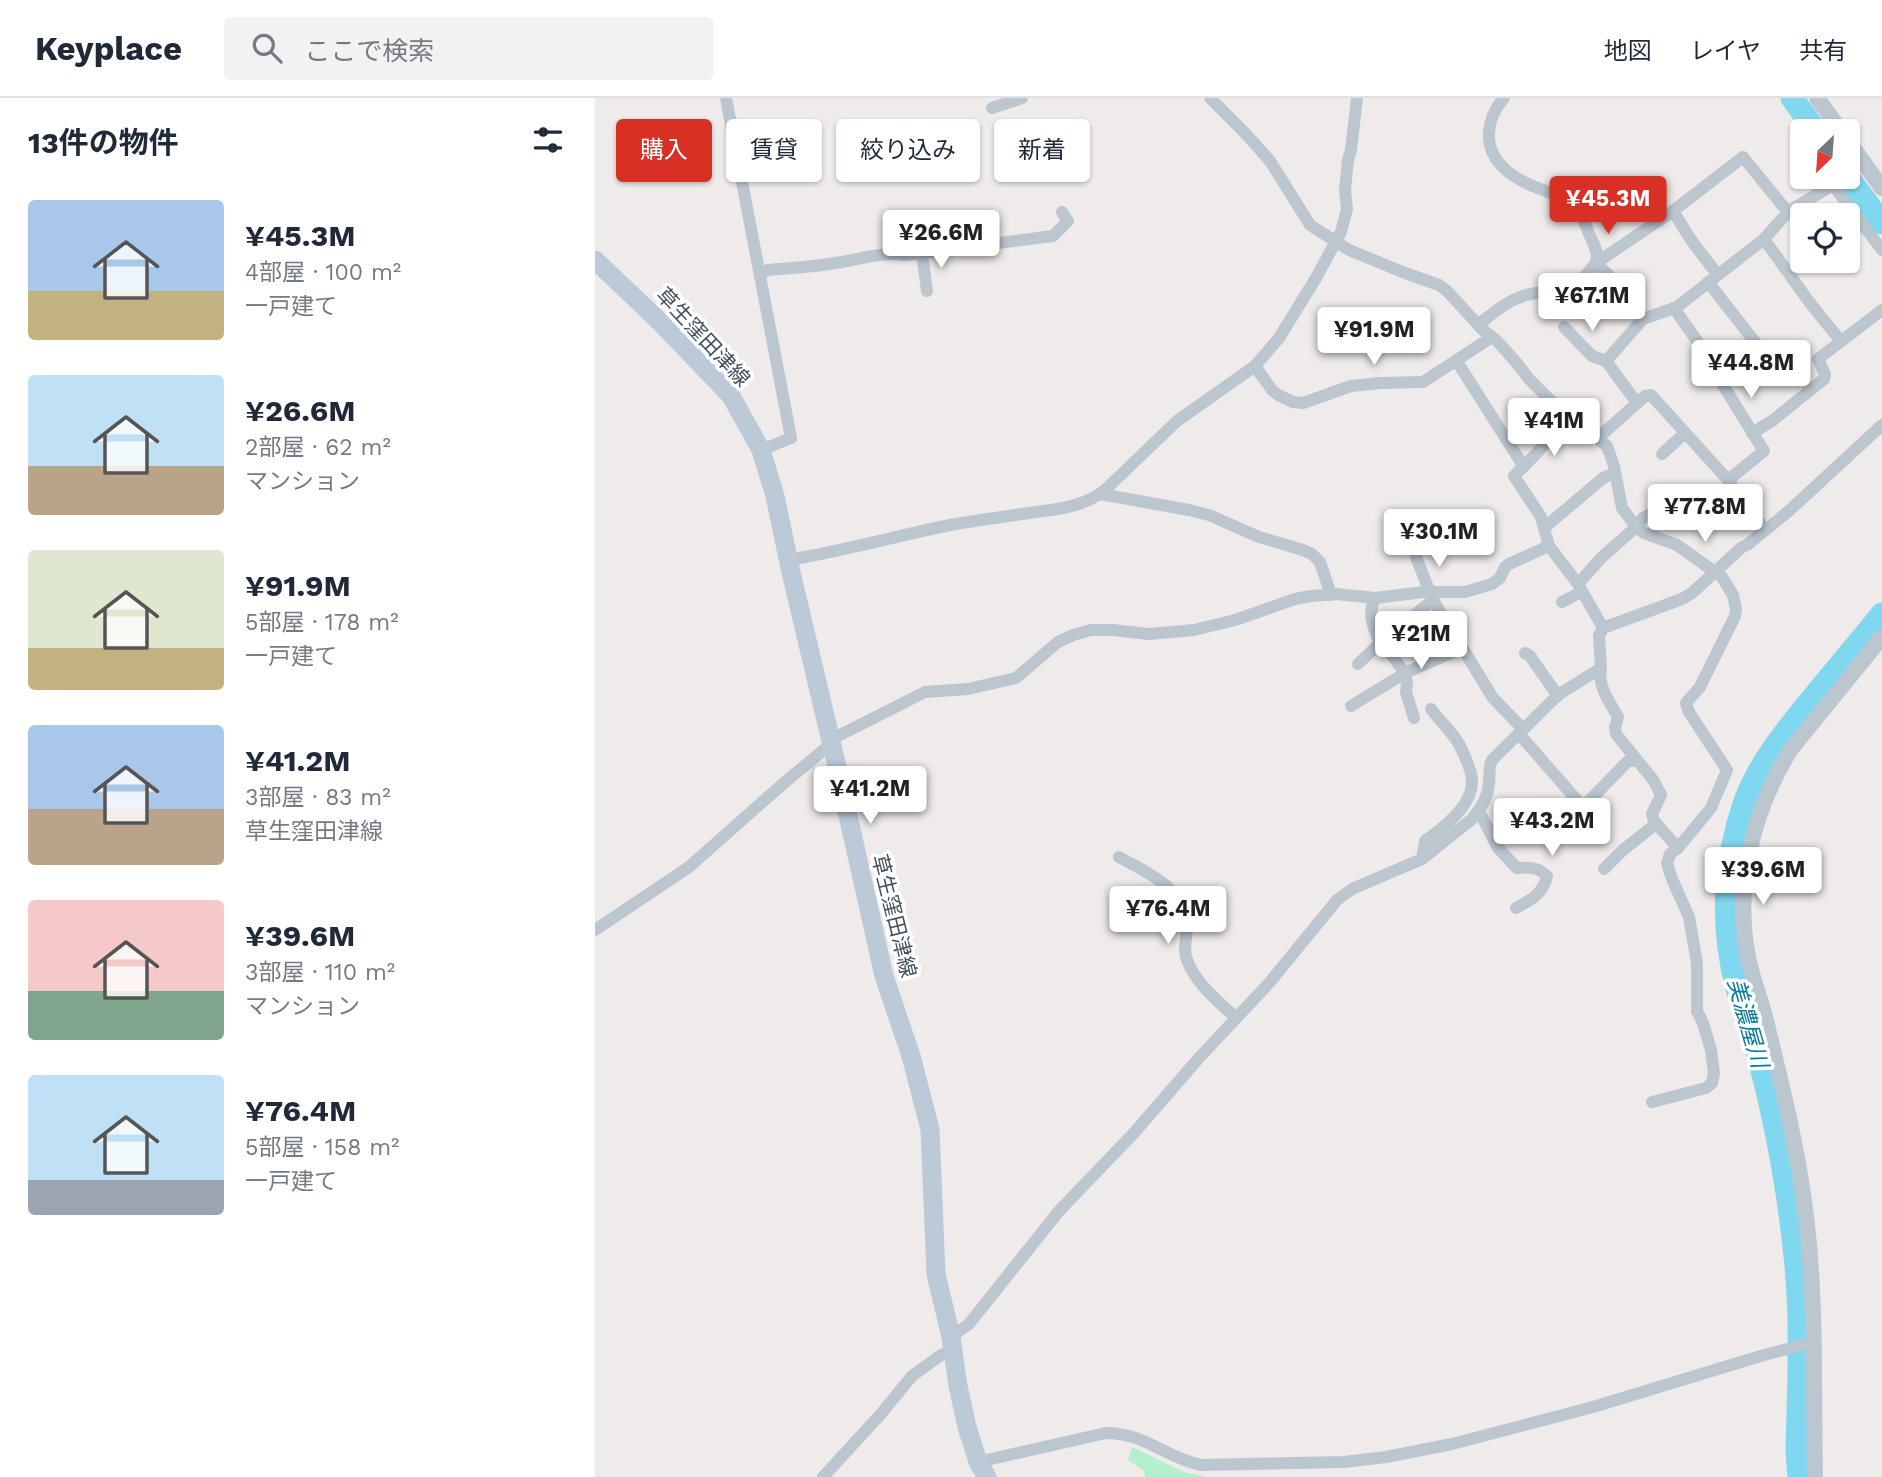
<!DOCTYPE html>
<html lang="ja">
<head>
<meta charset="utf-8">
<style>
  :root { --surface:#fff; --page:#f2f2f3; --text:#1f2937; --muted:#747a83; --line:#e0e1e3; --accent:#d93025 }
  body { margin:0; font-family:"Work Sans","Noto Sans JP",sans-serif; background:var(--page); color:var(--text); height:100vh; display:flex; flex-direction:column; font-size:26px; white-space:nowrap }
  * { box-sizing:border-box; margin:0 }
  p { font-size:23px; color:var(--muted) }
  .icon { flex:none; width:38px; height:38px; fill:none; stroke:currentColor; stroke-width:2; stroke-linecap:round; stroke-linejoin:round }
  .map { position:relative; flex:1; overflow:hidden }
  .side { display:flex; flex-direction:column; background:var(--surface); width:595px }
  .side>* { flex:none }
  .banner { position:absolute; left:21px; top:21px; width:665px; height:63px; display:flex; gap:14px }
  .needle { width:46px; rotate:205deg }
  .buttons { position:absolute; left:1195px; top:21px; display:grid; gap:14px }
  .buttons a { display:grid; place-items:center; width:70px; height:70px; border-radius:7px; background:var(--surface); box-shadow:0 2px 5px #0004; font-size:35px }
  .price { position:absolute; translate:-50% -60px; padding:0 16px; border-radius:7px; background:#fff; color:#222; font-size:23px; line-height:46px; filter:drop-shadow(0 2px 4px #0008) }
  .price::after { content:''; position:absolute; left:50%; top:42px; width:21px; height:16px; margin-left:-10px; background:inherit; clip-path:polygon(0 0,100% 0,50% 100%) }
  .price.selected { background:var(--accent); color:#fff }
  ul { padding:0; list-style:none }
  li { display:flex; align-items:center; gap:21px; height:175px; padding:0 28px }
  li span { display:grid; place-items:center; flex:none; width:196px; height:140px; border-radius:7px; color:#555 }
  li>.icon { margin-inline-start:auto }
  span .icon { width:84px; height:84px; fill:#fffc; stroke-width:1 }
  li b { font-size:30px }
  h2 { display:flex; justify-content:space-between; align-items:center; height:84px; padding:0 28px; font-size:30px }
  .chip { padding:0 24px; border-radius:7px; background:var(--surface); box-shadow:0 2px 5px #0004; font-size:24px; line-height:63px }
  .chip.selected { background:var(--accent); color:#fff }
  header { display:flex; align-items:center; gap:42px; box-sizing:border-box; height:98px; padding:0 35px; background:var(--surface); border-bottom:2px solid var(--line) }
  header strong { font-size:33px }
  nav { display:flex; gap:38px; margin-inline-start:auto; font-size:24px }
  .search { width:490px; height:63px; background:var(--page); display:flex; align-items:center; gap:18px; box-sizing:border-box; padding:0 24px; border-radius:7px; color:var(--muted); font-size:26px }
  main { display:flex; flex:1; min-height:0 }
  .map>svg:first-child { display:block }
  .green { fill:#b5f0cc }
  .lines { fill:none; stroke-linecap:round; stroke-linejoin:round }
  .river { stroke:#80d8f0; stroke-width:23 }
  .minor { stroke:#bbc6cf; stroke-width:12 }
  .tertiary { stroke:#bbc6cf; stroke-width:16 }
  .secondary { stroke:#bcc9d6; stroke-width:19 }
  .labels { text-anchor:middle; stroke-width:7; stroke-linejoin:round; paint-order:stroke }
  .street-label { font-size:21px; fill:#434f5a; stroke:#fff }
  .water-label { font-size:23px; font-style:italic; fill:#067c9c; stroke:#fff }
</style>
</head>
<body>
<header>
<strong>Keyplace</strong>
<div class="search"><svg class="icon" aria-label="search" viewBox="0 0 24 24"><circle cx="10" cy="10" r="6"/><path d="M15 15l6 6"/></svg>ここで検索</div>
<nav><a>地図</a><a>レイヤ</a><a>共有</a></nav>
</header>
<main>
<section class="side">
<h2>13件の物件<svg class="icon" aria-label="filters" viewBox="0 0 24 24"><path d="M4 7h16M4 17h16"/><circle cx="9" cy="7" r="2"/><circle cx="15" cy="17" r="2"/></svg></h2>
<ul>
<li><span style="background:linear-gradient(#a9c7e8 65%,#c2b280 0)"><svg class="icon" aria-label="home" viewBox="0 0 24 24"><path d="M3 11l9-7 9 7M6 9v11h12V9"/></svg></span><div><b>¥45.3M</b><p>4部屋 · 100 m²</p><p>一戸建て</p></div></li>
<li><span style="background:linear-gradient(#bfe0f5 65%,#b9a48a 0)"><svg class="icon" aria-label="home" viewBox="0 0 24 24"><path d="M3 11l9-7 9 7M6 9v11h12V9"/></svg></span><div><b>¥26.6M</b><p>2部屋 · 62 m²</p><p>マンション</p></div></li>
<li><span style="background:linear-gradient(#dfe7d0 70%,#c2b280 0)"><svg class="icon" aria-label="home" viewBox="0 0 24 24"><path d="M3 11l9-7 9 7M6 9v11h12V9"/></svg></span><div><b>¥91.9M</b><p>5部屋 · 178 m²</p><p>一戸建て</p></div></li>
<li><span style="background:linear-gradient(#a9c7e8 60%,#b9a48a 0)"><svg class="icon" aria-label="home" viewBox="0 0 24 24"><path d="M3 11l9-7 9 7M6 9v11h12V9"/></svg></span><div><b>¥41.2M</b><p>3部屋 · 83 m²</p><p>草生窪田津線</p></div></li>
<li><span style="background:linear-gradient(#f6c9c9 65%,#7fa58c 0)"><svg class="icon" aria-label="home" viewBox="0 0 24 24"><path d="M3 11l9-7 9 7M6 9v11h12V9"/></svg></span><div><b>¥39.6M</b><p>3部屋 · 110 m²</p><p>マンション</p></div></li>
<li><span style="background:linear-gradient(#bfe0f5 75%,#9aa5b1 0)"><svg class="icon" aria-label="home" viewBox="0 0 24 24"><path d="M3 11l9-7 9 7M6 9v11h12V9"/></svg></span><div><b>¥76.4M</b><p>5部屋 · 158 m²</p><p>一戸建て</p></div></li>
</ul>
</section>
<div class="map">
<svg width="1287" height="1379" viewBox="0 0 1287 1379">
  <rect width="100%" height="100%" fill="#efebeb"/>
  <!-- green -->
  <path class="green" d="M537,1349L589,1374L612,1379H550L549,1373L533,1362Z"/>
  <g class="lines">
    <!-- river -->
    <g class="river">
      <path d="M1197,0L1221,33"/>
      <path d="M1253,79L1287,125"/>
      <path d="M1204,1379L1202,1354C1203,1301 1206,1248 1203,1195C1201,1162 1197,1128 1192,1095C1185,1050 1176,1005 1164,961C1158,937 1148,914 1142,890C1125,828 1129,763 1150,703C1165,663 1193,630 1220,597C1242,570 1265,543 1287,516"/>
    </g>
    <!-- minor -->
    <g class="minor">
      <path d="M131,0L196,340L166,352"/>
      <path d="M615,0L651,36L675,63L715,127L754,152L810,175L844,187L852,193L888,232L901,242L921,264L934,281L954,301L1012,348L1019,368L1027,410L1041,429L1049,435L1082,447L1127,479L1138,497L1141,511L1140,518L1105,589L1091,605L1094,614L1132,672L1116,710L1083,750L1075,756L1072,765L1077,781L1094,819L1102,865V913L1108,925L1116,952L1119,975L1117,985L1111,990L1057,1004"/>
      <path d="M397,10L427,0"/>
      <path d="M1078,113L1096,142L1122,176"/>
      <path d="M1169,141L1215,205L1245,242"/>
      <path d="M327,155L332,193"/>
      <path d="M165,177L173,172C195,170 218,169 240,165C263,162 288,153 311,157L458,138L473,123L467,114"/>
      <path d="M1113,184L1178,267"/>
      <path d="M1079,210L1116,263L1118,271L1169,353L1133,382"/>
      <path d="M1048,221L1021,184L1001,165L1078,113L1148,59L1187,107L1194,113"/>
      <path d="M883,227C898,215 910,204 928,198C956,188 966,206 991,177C994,173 999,168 1001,164C1004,156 999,146 995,138C991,128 986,113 977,106C968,99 958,96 948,92C922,83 892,66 894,34C895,21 900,10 909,0"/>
      <path d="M969,229L997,258L1011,263"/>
      <path d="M861,262L929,369"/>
      <path d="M660,268L677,292L683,297L698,304L708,305L756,288L785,285L828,284L897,239"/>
      <path d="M1042,305L1011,263L1048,221L1082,209L1169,141L1194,113L1238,87L1287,152"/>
      <path d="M974,317L942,355L919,378L946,419L954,448L983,486L1008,530"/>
      <path d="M1157,335L1177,323L1229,281L1230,276L1223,261L1287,212"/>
      <path d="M1003,340L1050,298L1056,297L1133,382L1170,432"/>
      <path d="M1067,356L1090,335"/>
      <path d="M505,396L594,412L614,417L664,439L708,452L717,456L725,464L736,497"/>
      <path d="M949,430L1008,380L1020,375"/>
      <path d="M821,459L838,502L898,600L928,631"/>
      <path d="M193,462C248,453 301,438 355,427C381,422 408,419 434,415C461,411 487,410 510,392L582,323L660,268L684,240L721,180L746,134L752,111L750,92L753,62L756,52L762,0"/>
      <path d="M983,486L1006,460L1041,429L1048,420L1065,411"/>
      <path d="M780,500C772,518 778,528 785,545"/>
      <path d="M967,504L986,494"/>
      <path d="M790,542L798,559L810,575L812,586L811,594L819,620"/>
      <path d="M930,555L935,558L963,598"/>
      <path d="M763,566L785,545L838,502"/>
      <path d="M1006,570C1002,587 1015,605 1023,619L1020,630L1021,636L1059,683L1066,697L1057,716L1059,723L1083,750"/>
      <path d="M756,608L810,575L867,550"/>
      <path d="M924,636L988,709L1033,663H1042"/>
      <path d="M235,642L330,594L373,591L421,580L463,544L478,537L496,532H518L554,536L599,532L640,522L700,501L716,498L741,496L780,500L829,494H870L897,486L905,480L910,469L914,466L954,448"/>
      <path d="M884,713L903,750L922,770C935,769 943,769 952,778C948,796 936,802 921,810"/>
      <path d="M524,759C551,774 588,789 592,825C593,838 587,850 592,862C601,886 623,903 641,920"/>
      <path d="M827,761L830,743C847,731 878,707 877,683C877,673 869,656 864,646C857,634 845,623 836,611"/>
      <path d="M1009,771L1028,752L1061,726"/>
      <path d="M0,832L94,769L190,684L236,646"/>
      <path d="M356,1239L374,1226L464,1113L538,1036L603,961L675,884L742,802L757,791L827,761L877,721C886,711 893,698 894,685C895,676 893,671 897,662L963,597L1006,570L1004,538L1008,530L1087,501L1097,495L1147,449L1152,447L1195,412L1287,327"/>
      <path d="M383,1364L511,1335C550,1335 571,1360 606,1367L749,1364L791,1359L857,1346L998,1309L1169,1257L1219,1244"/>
      <path d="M228,1379L285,1317L317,1278L346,1257L358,1252"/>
    </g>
    <!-- tertiary -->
    <g class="tertiary">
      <path d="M1222,0L1246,33"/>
      <path d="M1253,43L1287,90"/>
      <path d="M1220,1379C1218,1287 1222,1194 1209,1103C1201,1045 1187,988 1173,931C1168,907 1158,884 1153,859C1139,787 1158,712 1196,651L1287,539"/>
    </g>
    <!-- secondary -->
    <path class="secondary" d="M0,162L63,222L136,298L166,352L180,398L195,470L243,673L289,878L316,958L335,1031L341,1176L356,1239L363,1288L372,1329L383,1364L392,1379"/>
  </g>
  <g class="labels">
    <!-- street labels -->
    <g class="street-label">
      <text transform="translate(108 239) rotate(47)" y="7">草生窪田津線</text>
      <text transform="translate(299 818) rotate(76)" y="7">草生窪田津線</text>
    </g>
    <!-- water labels -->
    <g class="water-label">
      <text transform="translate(1153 925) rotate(74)" y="8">美濃屋川</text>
    </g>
  </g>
</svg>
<div class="buttons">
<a><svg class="needle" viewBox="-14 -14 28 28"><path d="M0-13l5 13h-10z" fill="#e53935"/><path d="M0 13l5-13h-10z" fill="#747a83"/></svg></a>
<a><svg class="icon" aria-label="locate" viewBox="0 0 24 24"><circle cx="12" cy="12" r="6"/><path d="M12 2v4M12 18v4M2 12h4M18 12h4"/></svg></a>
</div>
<b class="price selected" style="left:1013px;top:138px">¥45.3M</b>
<b class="price" style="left:346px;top:172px">¥26.6M</b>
<b class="price" style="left:997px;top:235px">¥67.1M</b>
<b class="price" style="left:779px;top:269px">¥91.9M</b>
<b class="price" style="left:1156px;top:302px">¥44.8M</b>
<b class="price" style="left:959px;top:360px">¥41M</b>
<b class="price" style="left:1110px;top:446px">¥77.8M</b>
<b class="price" style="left:844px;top:471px">¥30.1M</b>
<b class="price" style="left:826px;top:573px">¥21M</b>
<b class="price" style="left:275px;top:728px">¥41.2M</b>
<b class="price" style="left:957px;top:760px">¥43.2M</b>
<b class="price" style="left:1168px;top:809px">¥39.6M</b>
<b class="price" style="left:573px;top:848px">¥76.4M</b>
<div class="banner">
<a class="chip selected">購入</a>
<a class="chip">賃貸</a>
<a class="chip">絞り込み</a>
<a class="chip">新着</a>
</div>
</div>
</main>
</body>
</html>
